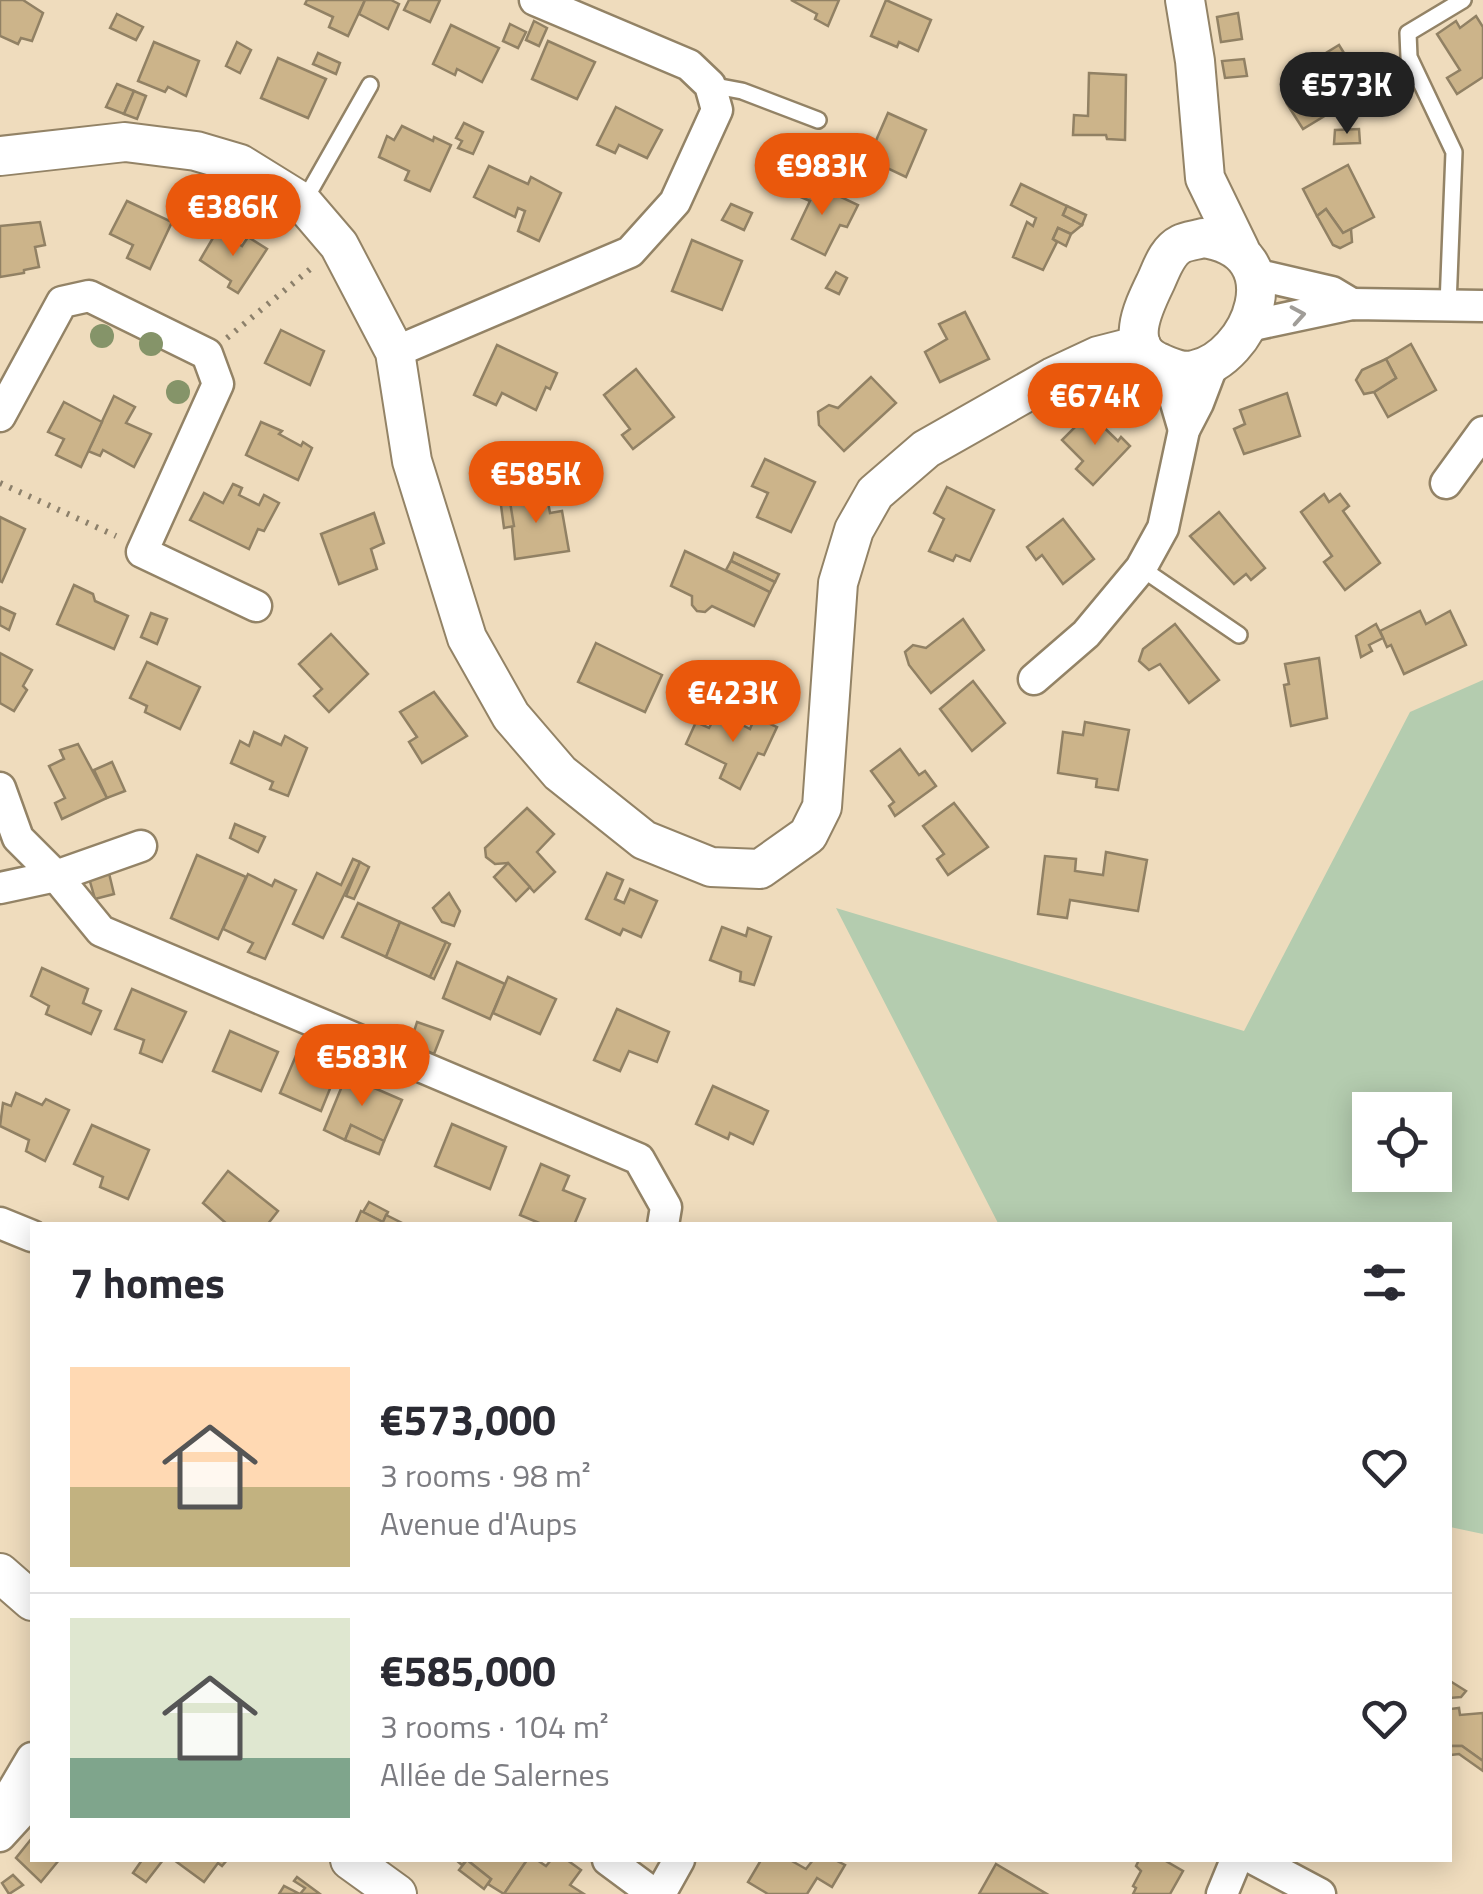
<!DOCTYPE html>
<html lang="en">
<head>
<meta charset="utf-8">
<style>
  :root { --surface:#fff; --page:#f2f2f3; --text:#2b2b33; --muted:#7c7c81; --line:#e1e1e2; --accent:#ea580c }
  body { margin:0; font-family:"Titillium Web",sans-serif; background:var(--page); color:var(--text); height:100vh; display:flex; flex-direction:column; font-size:38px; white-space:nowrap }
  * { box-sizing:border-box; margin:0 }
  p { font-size:32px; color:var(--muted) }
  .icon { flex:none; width:55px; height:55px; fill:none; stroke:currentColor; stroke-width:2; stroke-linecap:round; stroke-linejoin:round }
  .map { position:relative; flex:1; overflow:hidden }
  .panel { position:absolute; left:30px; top:1222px; width:1422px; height:640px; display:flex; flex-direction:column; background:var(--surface); border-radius:0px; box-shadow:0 5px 25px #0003 }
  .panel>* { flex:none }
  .tools { position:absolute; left:1352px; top:1092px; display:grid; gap:20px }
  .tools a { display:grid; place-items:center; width:100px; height:100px; border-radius:0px; background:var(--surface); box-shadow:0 5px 25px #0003; font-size:50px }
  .price { position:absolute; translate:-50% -85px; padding:0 22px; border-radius:35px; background:var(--accent); color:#fff; font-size:32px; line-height:65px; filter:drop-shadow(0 2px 5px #0008) }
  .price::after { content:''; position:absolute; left:50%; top:60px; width:30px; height:22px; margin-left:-15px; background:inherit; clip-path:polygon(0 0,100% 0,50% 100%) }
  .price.on { background:#222; color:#fff }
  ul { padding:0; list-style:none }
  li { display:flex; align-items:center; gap:30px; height:250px; padding:0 40px }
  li+li { border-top:2px solid var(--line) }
  li span { display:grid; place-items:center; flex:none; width:280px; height:200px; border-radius:0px; color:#555 }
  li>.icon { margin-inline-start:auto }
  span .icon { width:120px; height:120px; fill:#fffc; stroke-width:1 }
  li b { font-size:42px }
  h2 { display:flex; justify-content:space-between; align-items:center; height:120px; padding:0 40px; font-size:42px }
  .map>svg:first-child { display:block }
  .green { fill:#b4ccaf; fill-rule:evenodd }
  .building { fill:#ccb48a; stroke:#918164; stroke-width:2.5 }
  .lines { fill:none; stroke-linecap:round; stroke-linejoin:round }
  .service-casing { stroke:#938366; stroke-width:20 }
  .minor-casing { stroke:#938366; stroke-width:35 }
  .tertiary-casing { stroke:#938366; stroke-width:42 }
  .path { stroke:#8c806b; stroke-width:6; stroke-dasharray:2.5 8; stroke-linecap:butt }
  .service { stroke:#fff; stroke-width:15 }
  .minor { stroke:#fff; stroke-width:30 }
  .tertiary { stroke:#fff; stroke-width:38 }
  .tree { fill:#859469 }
  .oneway { stroke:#a09d98 }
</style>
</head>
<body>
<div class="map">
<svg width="1483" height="1894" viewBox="0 0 1483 1894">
  <rect width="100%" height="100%" fill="#efdcbd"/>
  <!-- green -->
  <path class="green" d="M1483,680V1534L1450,1527V1225H999L836,908L1244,1031L1410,712ZM1370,1110H1435V1175H1370Z"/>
  <!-- building -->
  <g class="building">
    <path d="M0,0H23L43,13L32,41L21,38L18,44L0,36Z"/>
    <path d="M307,0H365L348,36L329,27L333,17L305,4Z"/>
    <path d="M365,0H391L399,4L388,29L359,14Z"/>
    <path d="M409,0H440L430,22L404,10Z"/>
    <path d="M791,0H839L828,26L815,19L817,14Z"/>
    <path d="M886,0L931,20L918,51L899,42L897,47L871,36Z"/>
    <path d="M1238,13L1242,39L1221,42L1217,17Z"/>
    <path d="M117,14L143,27L136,40L110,28Z"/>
    <path d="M1476,16L1483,27V77L1457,94L1447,78L1460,70L1437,34L1456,21L1460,28Z"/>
    <path d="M534,21L547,28L539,46L526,40Z"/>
    <path d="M510,24L526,32L518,48L503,41Z"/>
    <path d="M451,25L499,48L482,82L457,69L455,75L433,64Z"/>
    <path d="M548,41L595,62L577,99L532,79Z"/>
    <path d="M154,42L199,61L186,96L168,87L165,92L138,81Z"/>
    <path d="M237,42L251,50L240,73L226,66Z"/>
    <path d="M1339,45L1357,74L1341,86L1351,100L1303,129L1287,104L1302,95L1286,70L1308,56L1311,62Z"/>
    <path d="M318,53L340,63L336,74L313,64Z"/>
    <path d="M278,58L326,79L308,118L261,98Z"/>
    <path d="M1244,59L1247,76L1225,78L1222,61Z"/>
    <path d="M1089,73L1126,75L1125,140L1107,139L1106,135H1073L1074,115L1088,116Z"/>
    <path d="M117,84L134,91L124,114L106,107Z"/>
    <path d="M134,91L146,96L137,119L124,114Z"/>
    <path d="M616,107L662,130L647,158L619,145L615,153L597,145Z"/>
    <path d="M888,113L926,130L906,177L868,159Z"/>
    <path d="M464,123L483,132L473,154L458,148L462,141L456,138Z"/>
    <path d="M402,126L433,141L434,137L451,145L430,191L405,180L409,171L379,157L387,136L394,140Z"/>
    <path d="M1359,129L1360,143L1334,144L1335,130Z"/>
    <path d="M1348,165L1374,217L1343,233L1326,209L1317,216L1303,189Z"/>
    <path d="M489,166L528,184L531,177L561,193L539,241L518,231L525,211L518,208L515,217L474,197Z"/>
    <path d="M807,181L858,205L847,227L840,225L825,255L792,239L810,201L798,196Z"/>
    <path d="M1021,184L1067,206L1063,215L1082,225L1071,234L1058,228L1053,239L1057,242L1043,270L1013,257L1027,222L1033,226L1036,218L1011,205Z"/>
    <path d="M127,201L172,222L150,269L127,258L133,245L110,234Z"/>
    <path d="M731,204L752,213L744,230L722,220Z"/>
    <path d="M1067,206L1086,215L1082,225L1063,215Z"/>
    <path d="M1326,209L1343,233L1351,229L1352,242L1340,248L1333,245L1317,216Z"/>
    <path d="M40,222L45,245L35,247L39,267L24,270V273L0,277V226Z"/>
    <path d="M1058,228L1071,234L1066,246L1053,239Z"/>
    <path d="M217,231L242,246L248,237L267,249L238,293L228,287L231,281L200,260Z"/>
    <path d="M692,240L742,261L722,310L672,291Z"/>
    <path d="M836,272L847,278L839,294L826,288Z"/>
    <path d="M965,312L989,359L940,382L925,352L947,339L939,324Z"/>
    <path d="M281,330L324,351L310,385L265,363Z"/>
    <path d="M1411,344L1436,390L1388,417L1374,392L1396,378L1386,359Z"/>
    <path d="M497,345L557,373L550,389L546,387L536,410L502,393L496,405L474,395Z"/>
    <path d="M1386,359L1396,378L1374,392L1364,394L1356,380L1362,370Z"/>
    <path d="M636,369L674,417L633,449L622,435L630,429L604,395Z"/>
    <path d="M871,377L896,403L844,451L819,425L818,412L829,405L838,408Z"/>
    <path d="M1287,393L1300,436L1244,454L1234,429L1245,424L1240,410Z"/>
    <path d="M114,396L135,407L126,423L151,434L134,467L103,450L100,456L88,451Z"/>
    <path d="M64,402L102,422L81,467L56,455L64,439L48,432Z"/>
    <path d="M1089,413L1118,441L1121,437L1130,446L1093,485L1076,469L1083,461L1062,440Z"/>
    <path d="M261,422L282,431L279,434L301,446L303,442L312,448L298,480L246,455Z"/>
    <path d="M765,459L815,482L791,532L757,517L768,493L752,486Z"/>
    <path d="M233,484L242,488L239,495L259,505L264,495L279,503L264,531L258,529L249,549L190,520L204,493L223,503Z"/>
    <path d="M947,487L994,510L970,561L956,555L953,561L929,551L944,519L934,513Z"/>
    <path d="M546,491L550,513L562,511L569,551L515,559L509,496Z"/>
    <path d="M1324,494L1329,502L1340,494L1349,506L1343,511L1380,563L1345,590L1324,562L1332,556L1301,512Z"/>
    <path d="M509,496L514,526L504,528L500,498Z"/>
    <path d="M1219,512L1265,568L1251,580L1246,574L1234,584L1190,536Z"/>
    <path d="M374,513L384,543L371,549L377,569L339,584L321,534Z"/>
    <path d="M0,517L25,529L2,582L0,581Z"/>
    <path d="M1063,519L1094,559L1063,584L1042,555L1036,560L1027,547Z"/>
    <path d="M685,551L770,592L754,626L712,606L705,612L697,611L692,605V596L671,586Z"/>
    <path d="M734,553L779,574L775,582L731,561Z"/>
    <path d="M731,561L775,582L770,592L726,570Z"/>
    <path d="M74,585L93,594L95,601L128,616L114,649L57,624Z"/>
    <path d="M0,607L15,614L9,630L0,625Z"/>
    <path d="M1420,611L1426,624L1450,611L1466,645L1404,674L1391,645L1387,647L1380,631Z"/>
    <path d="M151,613L167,619L157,644L141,637Z"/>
    <path d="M963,619L984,650L931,693L909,665L905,652L913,645L926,648Z"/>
    <path d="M1175,624L1219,680L1189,703L1160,664L1149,670L1139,661L1143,649Z"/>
    <path d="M1376,624L1383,638L1369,645L1372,651L1361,657L1356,636Z"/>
    <path d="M331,634L368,674L329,712L314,696L322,689L299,664Z"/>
    <path d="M596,643L662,675L645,712L578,682Z"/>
    <path d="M0,653L32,670L23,686L27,690L14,711L0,703Z"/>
    <path d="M1319,658L1327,718L1291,726L1284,685L1289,684L1285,664Z"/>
    <path d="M147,662L200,687L180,729L145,712L147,706L130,698Z"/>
    <path d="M973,681L1005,723L972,751L940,709Z"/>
    <path d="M434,692L467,736L422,763L409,742L417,737L400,712Z"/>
    <path d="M718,712L750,729L755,717L777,727L764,755L758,753L740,789L720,778L726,764L686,744L696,722L709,728Z"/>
    <path d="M1085,722L1129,730L1118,790L1096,787L1097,779L1058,773L1063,732L1083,735Z"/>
    <path d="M254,732L281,745L285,736L307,748L288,796L270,789L273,782L231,763L240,741L249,746Z"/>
    <path d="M78,744L107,798L62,819L55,803L65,798L49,766L64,759L60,750Z"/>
    <path d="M900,749L919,775L925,771L936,786L895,816L889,806L894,802L871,771Z"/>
    <path d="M112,762L125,791L107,798L94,770Z"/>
    <path d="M954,803L988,847L948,875L937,859L944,854L923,826Z"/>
    <path d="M527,808L554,834L537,852L555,872L534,892L508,863L495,864L486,857L485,848Z"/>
    <path d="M235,824L265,837L258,852L230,838Z"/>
    <path d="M1106,852L1147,860L1138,911L1070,900L1067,918L1038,914L1045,856L1076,859L1075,871L1103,875Z"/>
    <path d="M197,855L246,877L218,939L171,918Z"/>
    <path d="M353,859L360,862L323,938L293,924L317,873L341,885Z"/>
    <path d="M360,862L369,867L354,899L346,896Z"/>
    <path d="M508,863L530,887L516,901L494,877Z"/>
    <path d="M107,865L114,894L95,899L87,871Z"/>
    <path d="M607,873L623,880L615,899L624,903L630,889L657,901L641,937L623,929L620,935L586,919Z"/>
    <path d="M248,874L272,886L275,880L296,890L265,959L248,952L253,943L223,929Z"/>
    <path d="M449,893L460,911L454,926L442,922L433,908Z"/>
    <path d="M358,903L400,922L386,957L342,937Z"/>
    <path d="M400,922L446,942L430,977L386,957Z"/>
    <path d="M722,927L746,936L748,928L771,937L754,985L740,981L741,972L710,960Z"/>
    <path d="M446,942L450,944L434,979L430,977Z"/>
    <path d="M457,962L505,984L490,1019L443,998Z"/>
    <path d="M42,968L88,989L83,1003L101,1011L91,1034L46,1014L49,1006L31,996Z"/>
    <path d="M508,977L556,999L540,1034L493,1013Z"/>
    <path d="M132,989L186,1012L162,1062L140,1053L144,1040L115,1029Z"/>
    <path d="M617,1009L669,1032L657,1062L629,1051L620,1071L594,1060Z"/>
    <path d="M417,1022L443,1031L434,1054L410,1044Z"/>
    <path d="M230,1031L278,1052L261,1091L213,1071Z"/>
    <path d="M300,1046L316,1052L314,1058L338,1069L321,1111L280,1093Z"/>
    <path d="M349,1069L367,1078L365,1084L402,1100L384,1141L351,1125L345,1140L324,1130Z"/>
    <path d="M713,1086L768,1111L753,1144L730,1133L728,1139L696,1124Z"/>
    <path d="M16,1093L42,1105L46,1099L69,1110L45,1161L26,1151L29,1140L0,1126L3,1103L11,1106Z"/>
    <path d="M452,1124L506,1147L490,1189L435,1166Z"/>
    <path d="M92,1125L149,1150L128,1199L100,1187L103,1177L74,1164Z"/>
    <path d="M351,1125L384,1141L379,1154L345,1140Z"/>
    <path d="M541,1164L569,1176L563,1190L585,1199L574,1225H544L520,1215Z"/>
    <path d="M228,1171L278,1211L267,1225H228L203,1203Z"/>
    <path d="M369,1202L388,1212L383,1222L363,1212Z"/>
    <path d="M361,1211L383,1222L386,1215L402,1223L355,1225Z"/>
    <path d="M1450,1681L1466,1691L1461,1697L1450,1698Z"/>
    <path d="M1459,1708L1460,1715L1483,1713V1761L1462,1746H1450V1709Z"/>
    <path d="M1450,1746H1462L1483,1761V1771L1459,1754L1450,1755Z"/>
    <path d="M32,1838V1860H59L41,1882L16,1858Z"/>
    <path d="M142,1860H163L146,1882L133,1873Z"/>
    <path d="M174,1860H227L222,1866L218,1863L204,1882Z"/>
    <path d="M456,1860H527L504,1894L488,1884L491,1879L467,1860L462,1865Z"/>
    <path d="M467,1860L491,1879L484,1889L459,1870Z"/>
    <path d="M527,1860H537L546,1866L551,1860H567L581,1870L570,1885L584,1894H504Z"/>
    <path d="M761,1860H790L806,1869L813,1860H835L845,1865L832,1887L817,1878L807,1894H768L748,1882Z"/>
    <path d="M1139,1860H1164L1183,1871L1170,1894H1133L1136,1888L1133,1886L1141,1871L1136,1866Z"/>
    <path d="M996,1864L1047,1894H979Z"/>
    <path d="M13,1875L23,1885L9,1894L2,1883Z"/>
    <path d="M297,1877L320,1894H279L284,1886L300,1894L305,1888L294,1881Z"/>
  </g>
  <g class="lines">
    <!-- service casing -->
    <g class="service-casing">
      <g id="service">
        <path d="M710,85L742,91L818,120"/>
        <path d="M303,203L370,85"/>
        <path d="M1448,305L1454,152L1409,57L1408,33L1463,0"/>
        <path d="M1141,568L1239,635"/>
      </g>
    </g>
    <!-- minor casing -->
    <g class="minor-casing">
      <g id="minor">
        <path d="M1254,274L1332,292L1352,304"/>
        <path d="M1244,327L1352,304L1483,306"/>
        <path d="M395,352L630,252L675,202L717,110L710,85L689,65L535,0"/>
        <path d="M1165,365L1184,430"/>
        <path d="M0,416L62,302L89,296L207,354L218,384L142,552L256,606"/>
        <path d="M1446,483L1483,432"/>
        <path d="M1034,679L1086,634L1141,568L1163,528L1184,430L1198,403L1214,361"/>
        <path d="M0,788L18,838L56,876L101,931L639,1159L666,1207L663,1225"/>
        <path d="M0,888L56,876L141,846"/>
        <path d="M0,1223L32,1236"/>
        <path d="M0,1812L32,1758"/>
        <path d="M0,1836L32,1801"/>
        <path d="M608,1860L654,1894"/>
        <path d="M1256,1860L1320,1894"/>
        <path d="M660,1894L679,1860"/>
        <path d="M1222,1894L1236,1860"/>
      </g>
    </g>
    <!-- tertiary casing -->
    <g class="tertiary-casing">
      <g id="tertiary">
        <path d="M1185,0L1195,61L1205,178L1240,250"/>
        <path d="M0,156L125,142L196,151L240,164L303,203L339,245L395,352L412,461L467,638L511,716L560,773L644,840L711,867L760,869L808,835L822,807L838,583L854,530L875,493L926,449L1053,377L1098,356L1141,345"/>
        <path d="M1203,238C1295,251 1251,359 1194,370C1181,373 1170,367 1158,362C1123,346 1144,306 1156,281C1162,268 1167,251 1181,244C1187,241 1197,240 1203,238Z"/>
        <path d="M0,1573L32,1601"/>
        <path d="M350,1860L397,1894"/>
      </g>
    </g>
    <!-- path -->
    <g class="path">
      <path d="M227,338L314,266"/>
      <path d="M0,483L116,536"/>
    </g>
    <!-- service -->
    <use href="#service" class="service"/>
    <!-- minor -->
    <use href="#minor" class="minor"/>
    <!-- tertiary -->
    <use href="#tertiary" class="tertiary"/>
  </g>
  <!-- trees -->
  <g class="tree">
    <circle cx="102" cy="336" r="12"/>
    <circle cx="151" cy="344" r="12"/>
    <circle cx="178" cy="392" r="12"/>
  </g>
  <!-- one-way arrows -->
  <defs><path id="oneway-chevron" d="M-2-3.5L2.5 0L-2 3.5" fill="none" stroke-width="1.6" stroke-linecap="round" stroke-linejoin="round" transform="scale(2.5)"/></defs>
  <use class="oneway" href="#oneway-chevron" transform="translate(1298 315) rotate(-10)"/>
</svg>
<div class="tools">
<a><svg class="icon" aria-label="locate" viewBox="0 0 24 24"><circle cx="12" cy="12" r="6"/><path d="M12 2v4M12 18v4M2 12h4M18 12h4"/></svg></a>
</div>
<b class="price on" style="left:1347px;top:137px">€573K</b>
<b class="price" style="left:822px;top:218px">€983K</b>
<b class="price" style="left:233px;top:259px">€386K</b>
<b class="price" style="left:1095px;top:448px">€674K</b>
<b class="price" style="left:536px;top:526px">€585K</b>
<b class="price" style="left:733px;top:745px">€423K</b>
<b class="price" style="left:362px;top:1109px">€583K</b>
<section class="panel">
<h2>7 homes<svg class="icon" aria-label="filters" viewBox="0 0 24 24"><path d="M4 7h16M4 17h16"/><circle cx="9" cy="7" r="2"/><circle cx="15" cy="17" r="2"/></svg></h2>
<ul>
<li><span style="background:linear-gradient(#ffd9b3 60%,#c2b280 0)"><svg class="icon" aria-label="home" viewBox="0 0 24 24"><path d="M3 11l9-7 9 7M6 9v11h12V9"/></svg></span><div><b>€573,000</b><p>3 rooms · 98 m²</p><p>Avenue d'Aups</p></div><svg class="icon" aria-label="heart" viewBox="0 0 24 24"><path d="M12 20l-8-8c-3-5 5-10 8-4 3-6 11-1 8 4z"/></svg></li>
<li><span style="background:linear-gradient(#dfe7d0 70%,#7fa58c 0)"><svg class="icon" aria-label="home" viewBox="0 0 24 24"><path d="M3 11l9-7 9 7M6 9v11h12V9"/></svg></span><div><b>€585,000</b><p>3 rooms · 104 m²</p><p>Allée de Salernes</p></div><svg class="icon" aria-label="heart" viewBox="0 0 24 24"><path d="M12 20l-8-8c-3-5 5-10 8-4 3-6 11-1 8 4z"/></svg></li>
</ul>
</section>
</div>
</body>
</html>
